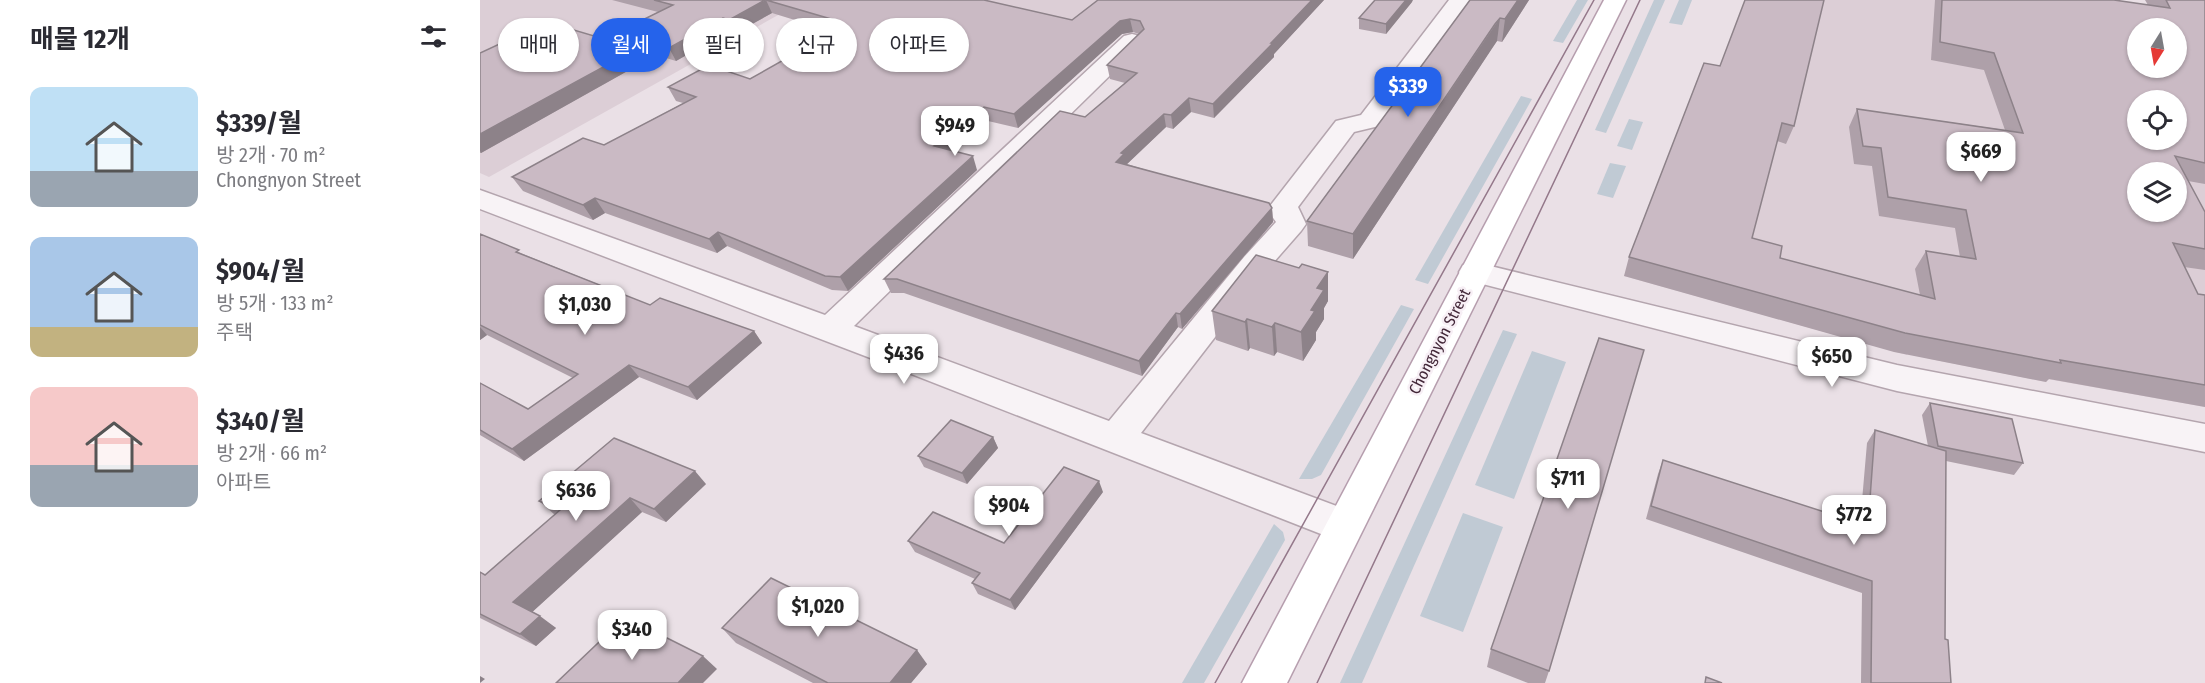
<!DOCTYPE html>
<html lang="ko">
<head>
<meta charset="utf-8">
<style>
  :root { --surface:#fff; --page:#f7f7f7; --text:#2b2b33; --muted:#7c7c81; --accent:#2563eb }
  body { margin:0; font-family:"Fira Sans Condensed","Noto Sans KR",sans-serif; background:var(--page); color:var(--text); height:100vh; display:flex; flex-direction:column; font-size:22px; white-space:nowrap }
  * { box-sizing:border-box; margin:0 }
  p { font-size:20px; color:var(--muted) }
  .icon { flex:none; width:33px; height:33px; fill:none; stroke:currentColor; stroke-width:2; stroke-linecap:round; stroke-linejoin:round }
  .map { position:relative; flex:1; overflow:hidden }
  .sheet { display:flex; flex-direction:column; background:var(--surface); width:480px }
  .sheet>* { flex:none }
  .top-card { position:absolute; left:18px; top:18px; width:570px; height:54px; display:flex; gap:12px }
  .needle { width:39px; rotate:191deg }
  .tools { position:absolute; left:1647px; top:18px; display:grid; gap:12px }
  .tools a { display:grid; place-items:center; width:60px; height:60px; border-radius:50%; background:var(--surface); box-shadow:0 2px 4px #0004; font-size:30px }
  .price { position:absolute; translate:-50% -51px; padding:0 14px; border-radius:12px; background:#fff; color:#222; font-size:20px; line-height:39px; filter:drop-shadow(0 2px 3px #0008) }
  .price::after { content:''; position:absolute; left:50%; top:36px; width:18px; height:14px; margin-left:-9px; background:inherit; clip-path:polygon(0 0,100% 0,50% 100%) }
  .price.on { background:var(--accent); color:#fff }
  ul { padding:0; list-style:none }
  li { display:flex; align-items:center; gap:18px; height:150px; padding:0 30px }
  li span { display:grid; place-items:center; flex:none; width:168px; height:120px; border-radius:12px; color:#555 }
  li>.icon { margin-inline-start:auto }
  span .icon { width:72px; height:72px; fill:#fffc; stroke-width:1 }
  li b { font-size:26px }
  h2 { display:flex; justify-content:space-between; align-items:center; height:72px; padding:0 30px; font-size:26px }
  .tag { padding:0 21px; border-radius:27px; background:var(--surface); box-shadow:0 2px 4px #0004; font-size:21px; line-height:54px }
  .tag.on { background:var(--accent); color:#fff }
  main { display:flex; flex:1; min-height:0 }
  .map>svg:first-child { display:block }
  .built { fill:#dcced6; fill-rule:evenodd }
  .green { fill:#c0cad4 }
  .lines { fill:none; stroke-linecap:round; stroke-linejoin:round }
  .minor-casing { stroke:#b4a5ae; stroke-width:3 }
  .major-casing { stroke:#b69eae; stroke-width:3 }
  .minor { fill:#f8f3f6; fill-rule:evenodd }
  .major { fill:#fff; fill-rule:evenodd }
  .tram { stroke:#94788a; stroke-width:1.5 }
  .wall { fill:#aea0a9 }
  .shaded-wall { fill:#8d8289 }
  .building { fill:#cabac4; stroke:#8d8289; stroke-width:1.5; fill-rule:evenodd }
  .labels { text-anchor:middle; stroke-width:5; stroke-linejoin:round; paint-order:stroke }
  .street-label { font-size:16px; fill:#422738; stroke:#f7eff5 }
</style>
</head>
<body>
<main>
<section class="sheet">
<h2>매물 12개<svg class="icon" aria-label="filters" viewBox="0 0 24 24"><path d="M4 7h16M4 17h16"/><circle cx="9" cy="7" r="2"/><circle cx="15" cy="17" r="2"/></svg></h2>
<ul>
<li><span style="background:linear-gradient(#bfe0f5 70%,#9aa5b1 0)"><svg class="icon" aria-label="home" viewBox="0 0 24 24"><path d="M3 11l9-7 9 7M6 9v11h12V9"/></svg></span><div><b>$339/월</b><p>방 2개 · 70 m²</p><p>Chongnyon Street</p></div></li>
<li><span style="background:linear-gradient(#a9c7e8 75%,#c2b280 0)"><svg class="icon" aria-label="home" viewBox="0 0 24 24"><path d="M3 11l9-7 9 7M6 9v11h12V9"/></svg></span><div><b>$904/월</b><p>방 5개 · 133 m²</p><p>주택</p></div></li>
<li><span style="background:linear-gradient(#f6c9c9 65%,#9aa5b1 0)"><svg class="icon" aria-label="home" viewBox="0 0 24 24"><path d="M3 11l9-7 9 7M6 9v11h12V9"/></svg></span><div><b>$340/월</b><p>방 2개 · 66 m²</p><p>아파트</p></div></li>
</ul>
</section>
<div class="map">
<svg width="1725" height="683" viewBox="0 0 1725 683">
  <rect width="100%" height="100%" fill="#eae0e6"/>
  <!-- built -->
  <g class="built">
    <path d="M0,0H325L9,177L0,173Z"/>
    <path d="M478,0H629L592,28Z"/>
    <path d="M1265,0H1623L1658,140H1696L1725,143V407L1573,380L1566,379V382L1450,359L1427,352V355L1144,276L1235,83ZM1658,172H1696V212H1658Z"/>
  </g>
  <!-- green -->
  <g class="green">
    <path d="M1097,0H1108L1083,43L1073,41Z"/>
    <path d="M1174,0H1185L1126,133L1115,130Z"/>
    <path d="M1199,0H1212L1202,25L1189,23Z"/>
    <path d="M1041,96L1052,99L948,284L935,280Z"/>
    <path d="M1149,119L1163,122L1152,150L1137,146Z"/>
    <path d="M1130,163L1146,166L1133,198L1117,194Z"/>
    <path d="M921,305L934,309L841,475L832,479H819Z"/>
    <path d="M1023,330L1037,334L882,683H860Z"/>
    <path d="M1052,351L1086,362L1034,499L995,485Z"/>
    <path d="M983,513L1023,527L983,632L940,616Z"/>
    <path d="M794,524L803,532L805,540L724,683H702Z"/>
  </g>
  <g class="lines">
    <!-- minor casing -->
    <g class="minor-casing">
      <g id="minor">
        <path d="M969,0H991L899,126L874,132L818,207L826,224L821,231L786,271L661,433L878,514L884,526L878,538L864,543L393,359L0,209V190L345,315L644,36L652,34L660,36L664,41L660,46L374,326L629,421L764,257L796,222L789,212L790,206L856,121L881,115Z"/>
        <path d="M994,262L1417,365L1725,424V452L1417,391L983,279L979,272L983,265Z"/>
      </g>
    </g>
    <!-- major casing -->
    <g class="major-casing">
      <path id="major" d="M1124,0H1146L807,683H762Z"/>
    </g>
    <!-- minor -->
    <use href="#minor" class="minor"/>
    <!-- major -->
    <use href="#major" class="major"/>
    <!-- tram -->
    <g class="tram">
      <path d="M735,683L1114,0"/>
      <path d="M837,683L1160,0"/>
    </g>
  </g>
  <!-- wall -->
  <g class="wall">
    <path d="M132,0H504L592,20L618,0H844L794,54V57L734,118L711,112L693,129L686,127L647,164L792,208L793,222L702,329L698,327L662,376L424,293H411L404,279L605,117L645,83L630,79L627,65L659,34L653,32L642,34L538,128L508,121L471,150L497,170L368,291L352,290L247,246L237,253L125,213L113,220L43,191L32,177L124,145L203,103L196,101L188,87L270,79L333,43L330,36L344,29L292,13L256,33L249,31L196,61L176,55L1,153H0V53L124,39L178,12Z"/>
    <path d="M990,0H1049L1022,42L1017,41L1012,48L873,259L828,246L827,221Z"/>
    <path d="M1455,0H1634L1668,5L1665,0H1725V184L1708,181L1725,212V270L1704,267L1718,294L1725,295V407L1569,379L1566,382L1414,352L1144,276L1149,257L1224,63L1314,126L1306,144L1297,141L1272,238L1300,258L1440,295L1435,269L1446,251L1480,257L1475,228L1399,216L1392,166L1374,164L1369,127L1377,109L1525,130L1504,70L1451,60Z"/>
    <path d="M932,2L906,34L879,29V18Z"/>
    <path d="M0,234L43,254L170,305L274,331L282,343L217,400L159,377L44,461L0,435V383L48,409L93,378L7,335L0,340Z"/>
    <path d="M819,268L848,301L844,308V319L836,332V340L823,361L797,352L794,356L770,348L768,351L736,340L732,311Z"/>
    <path d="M1450,403L1543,463L1534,475L1466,461L1465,639L1471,683H1381L1382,593L1166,519L1178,474L1183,460L1380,524L1387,443L1395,430L1448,446L1442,415Z"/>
    <path d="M513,437L518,448L487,484L444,467L438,456Z"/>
    <path d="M226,484L186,522L162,512L52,612L76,628L56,646L0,618V572L5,575L75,515L59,501Z"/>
    <path d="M623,492L535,610L498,594L492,583L495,579L435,552L428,541L524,543Z"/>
    <path d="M242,628L447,664L431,683H333L256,643Z"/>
    <path d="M1011,649L1069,671L1065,683H1048L1007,667Z"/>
  </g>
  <!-- shaded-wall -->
  <g class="shaded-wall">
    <path d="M286,0L292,13L256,33L249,20Z"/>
    <path d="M832,0H844L794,54V57L734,118L733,104Z"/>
    <path d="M926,0H933L932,2L906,34V24Z"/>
    <path d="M1038,0H1049L1022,42L1025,19Z"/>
    <path d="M243,18L249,31L196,61L189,48Z"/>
    <path d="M1020,18L1017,41L873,259V234Z"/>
    <path d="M650,19L653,32L642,34L538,128L534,114L640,21Z"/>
    <path d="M169,42L176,55L1,153L0,151V134Z"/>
    <path d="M709,98L711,112L693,129L691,115Z"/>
    <path d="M504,107L508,121L459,159L454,146Z"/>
    <path d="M684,114L686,127L646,165L636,162L641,153Z"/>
    <path d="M493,156L497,170L368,291L360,277Z"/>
    <path d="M115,198L125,213L113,220L103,205Z"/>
    <path d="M792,208L793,222L702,329L700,314Z"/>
    <path d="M238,232L247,246L237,253L229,239Z"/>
    <path d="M848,272V301L844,308V319L836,332V340L823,361L821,332L831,310L837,288Z"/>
    <path d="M696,313L698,327L662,376L659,361Z"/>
    <path d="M767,319L770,348L768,351L765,322Z"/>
    <path d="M795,323L797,352L794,356L792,327Z"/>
    <path d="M0,327L7,335L0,340Z"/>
    <path d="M274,331L282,343L217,400L208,387Z"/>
    <path d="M149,365L159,377L44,461L32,449Z"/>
    <path d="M513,437L518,448L487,484L482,473Z"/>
    <path d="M215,471L226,484L186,522L174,509Z"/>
    <path d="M619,481L623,492L535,610L530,600Z"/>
    <path d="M150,498L162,512L49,615L33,602Z"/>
    <path d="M60,616L76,628L56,646L40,634Z"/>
    <path d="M437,650L447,664L431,683H410Z"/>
    <path d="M223,656L237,669L223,683H198Z"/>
    <path d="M0,676L5,679L0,683Z"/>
  </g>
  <!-- building -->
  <g class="building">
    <path d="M174,0H285L249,20L243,18L189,48L169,42L0,134V53L67,22L124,39L193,5Z"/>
    <path d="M286,0H504L592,20L618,0H832L791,43H793L733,104L709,98L691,115L684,114L641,153L644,154L636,162L789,203L792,208L700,314L696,313L659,361L417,279H404L580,111L605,117L657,73L627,65L664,29L660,21L650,19L640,21L534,114L504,107L454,146L493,156L360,277L345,276L238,232L229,239L115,198L103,205L32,177L103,138L124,145L216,97L188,87L229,65L270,79L339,40L330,36L358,21Z"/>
    <path d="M895,0H926L906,24L879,18Z"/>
    <path d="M990,0H1038L1025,19L1020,18L1015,24L873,234L827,221Z"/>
    <path d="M1265,0H1344L1314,126L1302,123L1272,238L1302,246L1300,258L1455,299L1446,251L1496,259L1486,210L1408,197L1401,148L1383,146L1377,109L1543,133L1514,53L1460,42L1462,0H1634L1690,8L1686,0H1725V163L1695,156L1725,212V249L1693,243L1718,294L1725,295V385L1580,360L1581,363L1425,333L1149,257L1224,63L1240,66ZM1658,28H1696V68H1658ZM1658,100H1696V140H1658ZM1658,172H1696V212H1658Z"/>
    <path d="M0,234L39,250L36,252L170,305L180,298L274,331L208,387L149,365L32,449L0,430V383L48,409L98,374L0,325Z"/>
    <path d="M776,255L819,268L822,264L848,272L837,288L844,290L831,310L835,311L821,332L795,323L792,327L767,319L765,322L732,311Z"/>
    <path d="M1119,338L1164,350L1069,671L1011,649Z"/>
    <path d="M1450,403L1532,419L1543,463L1458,446Z"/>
    <path d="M471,420L513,437L482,473L438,456Z"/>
    <path d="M1395,430L1466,451L1465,639L1468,640L1471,683H1391L1392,581L1171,506L1183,460L1388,526Z"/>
    <path d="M134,438L215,471L174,509L150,498L33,602L60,616L40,634L0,614V572L5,575L80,510L59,501Z"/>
    <path d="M584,467L619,481L530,600L492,583L500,573L428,541L453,512L524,543Z"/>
    <path d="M291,578L437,650L410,683H348L242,628Z"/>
    <path d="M137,625L178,647L187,638L223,656L198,683H76Z"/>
    <path d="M1226,677L1242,683H1225Z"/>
  </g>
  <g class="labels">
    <!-- street labels -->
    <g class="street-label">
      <text transform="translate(959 341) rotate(-63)" y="6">Chongnyon Street</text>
    </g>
  </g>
</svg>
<div class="tools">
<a><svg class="needle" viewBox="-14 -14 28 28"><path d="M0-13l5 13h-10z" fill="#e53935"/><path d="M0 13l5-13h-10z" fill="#7c7c81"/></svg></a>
<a><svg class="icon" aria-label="locate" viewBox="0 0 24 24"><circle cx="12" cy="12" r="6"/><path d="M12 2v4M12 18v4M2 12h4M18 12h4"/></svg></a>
<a><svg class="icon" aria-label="layers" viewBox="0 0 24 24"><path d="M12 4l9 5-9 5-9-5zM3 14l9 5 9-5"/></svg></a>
</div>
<b class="price on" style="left:928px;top:118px">$339</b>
<b class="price" style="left:475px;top:157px">$949</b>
<b class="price" style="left:1501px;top:183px">$669</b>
<b class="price" style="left:105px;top:336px">$1,030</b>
<b class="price" style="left:424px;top:385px">$436</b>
<b class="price" style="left:1352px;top:388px">$650</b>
<b class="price" style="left:1088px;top:510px">$711</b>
<b class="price" style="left:96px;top:522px">$636</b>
<b class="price" style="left:529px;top:537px">$904</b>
<b class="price" style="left:1374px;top:546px">$772</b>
<b class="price" style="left:338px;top:638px">$1,020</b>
<b class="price" style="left:152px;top:661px">$340</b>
<div class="top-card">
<a class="tag">매매</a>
<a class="tag on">월세</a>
<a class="tag">필터</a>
<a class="tag">신규</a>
<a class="tag">아파트</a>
</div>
</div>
</main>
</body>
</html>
